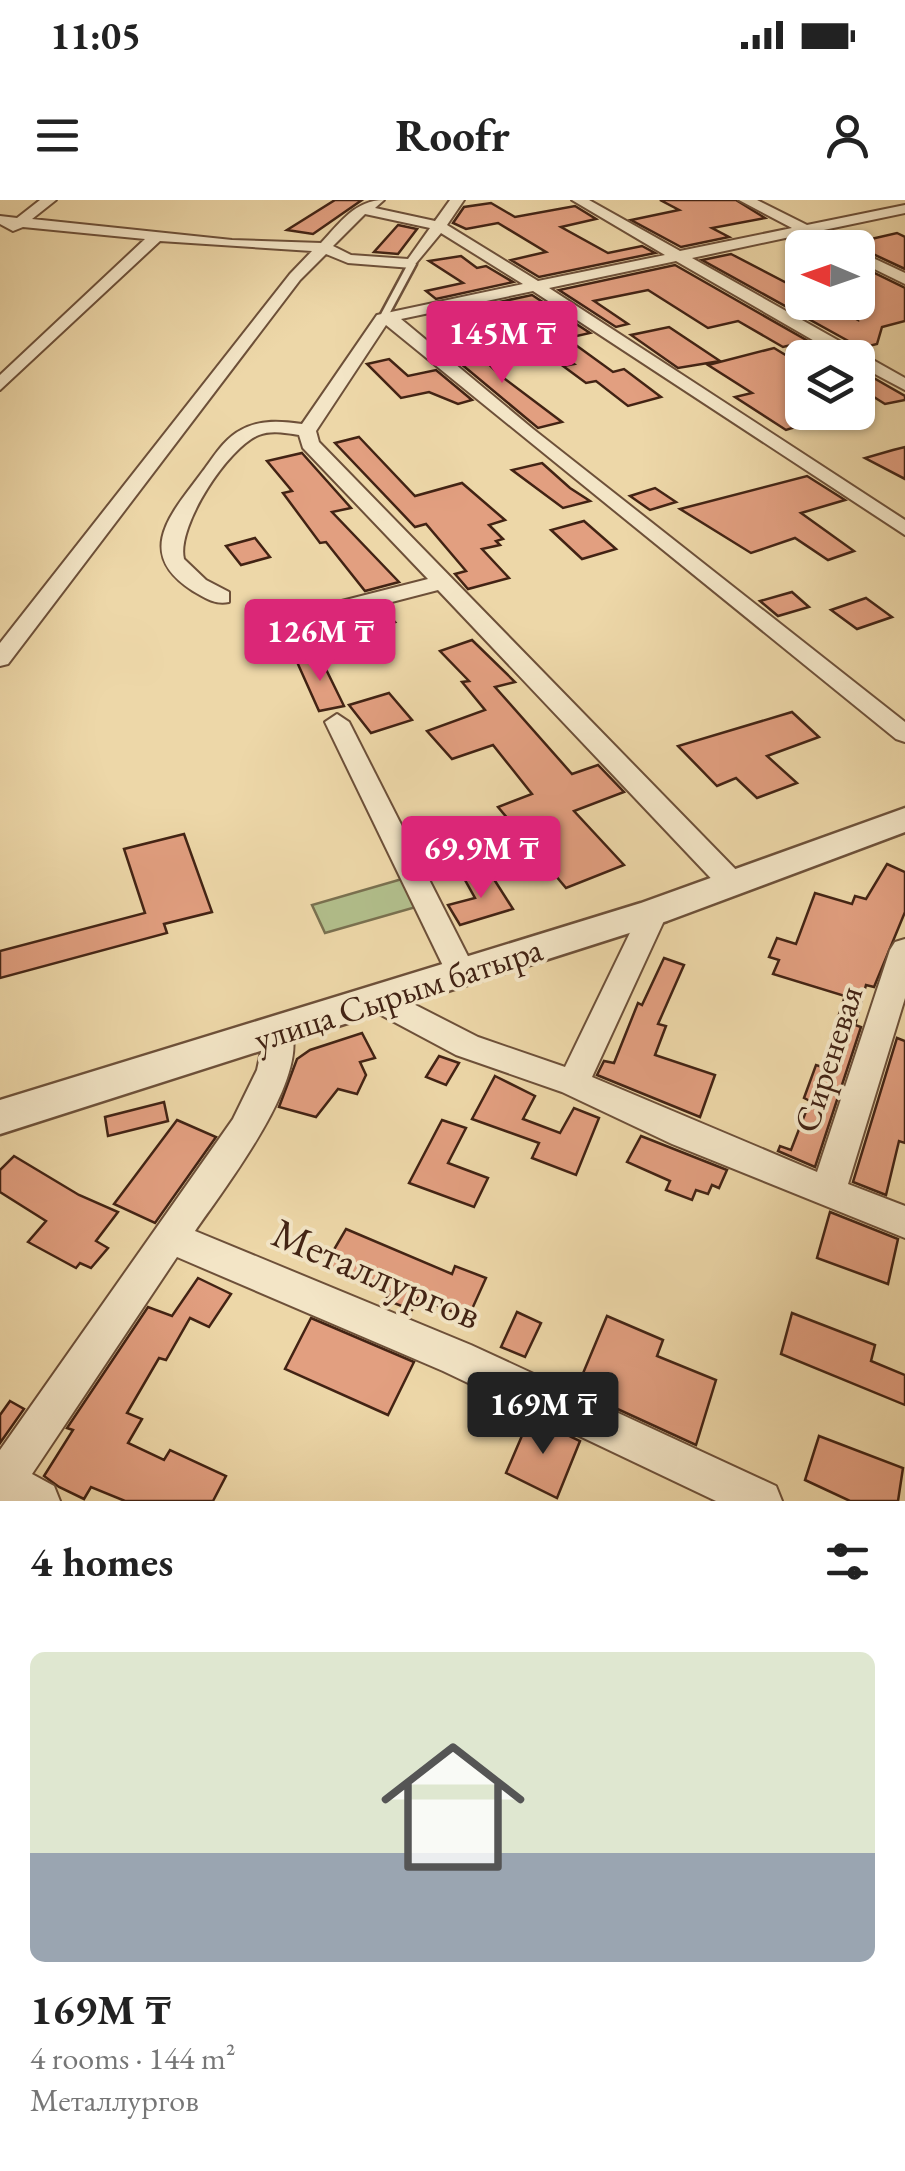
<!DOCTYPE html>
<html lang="en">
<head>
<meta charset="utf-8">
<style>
  :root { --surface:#fff; --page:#f6f6f6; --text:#222; --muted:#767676; --accent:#db2777 }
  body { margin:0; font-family:"EB Garamond",serif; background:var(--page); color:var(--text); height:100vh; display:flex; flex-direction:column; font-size:38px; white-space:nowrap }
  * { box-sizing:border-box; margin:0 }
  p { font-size:32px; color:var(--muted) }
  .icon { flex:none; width:55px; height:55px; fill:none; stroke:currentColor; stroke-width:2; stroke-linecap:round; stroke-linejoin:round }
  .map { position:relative; height:1301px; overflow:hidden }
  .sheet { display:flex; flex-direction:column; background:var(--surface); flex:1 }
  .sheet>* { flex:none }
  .needle { width:65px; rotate:272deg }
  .buttons { position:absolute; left:785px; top:30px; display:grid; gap:20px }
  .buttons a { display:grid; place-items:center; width:90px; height:90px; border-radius:15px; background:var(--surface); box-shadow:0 2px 8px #0004; font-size:50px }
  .price { position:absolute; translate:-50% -85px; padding:0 22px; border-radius:10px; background:var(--accent); color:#fff; font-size:32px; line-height:65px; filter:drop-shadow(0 2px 5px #0008) }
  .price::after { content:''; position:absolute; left:50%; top:60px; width:30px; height:22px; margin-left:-15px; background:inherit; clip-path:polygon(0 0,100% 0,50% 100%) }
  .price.active { background:#222; color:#fff }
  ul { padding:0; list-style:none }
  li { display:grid; align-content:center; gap:20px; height:530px; padding:0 30px }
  li span { display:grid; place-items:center; height:310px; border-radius:15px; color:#555 }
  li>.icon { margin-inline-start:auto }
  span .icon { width:180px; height:180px; fill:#fffc; stroke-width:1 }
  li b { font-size:42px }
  h2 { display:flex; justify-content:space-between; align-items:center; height:120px; padding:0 30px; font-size:42px }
  .status { display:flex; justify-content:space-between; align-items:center; height:70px; padding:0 50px; background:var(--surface); direction:ltr }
  .status svg { height:28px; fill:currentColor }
  header { display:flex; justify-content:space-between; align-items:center; height:130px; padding:0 30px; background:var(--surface); font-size:45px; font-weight:700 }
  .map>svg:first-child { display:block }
  .green { fill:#b2bf8c; stroke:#7a7150; stroke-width:2.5 }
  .building { fill:#e29f80; stroke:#422314; stroke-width:2.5 }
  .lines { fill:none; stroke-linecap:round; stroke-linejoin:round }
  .service-casing { stroke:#6d5039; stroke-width:5 }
  .minor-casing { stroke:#6d5039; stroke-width:4 }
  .tertiary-casing { stroke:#6d5039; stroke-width:5 }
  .service { fill:#f3e5c6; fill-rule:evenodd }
  .minor { fill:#f3e5c6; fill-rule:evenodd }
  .tertiary { fill:#f3e5c6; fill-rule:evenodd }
  .labels { text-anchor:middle; stroke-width:8; stroke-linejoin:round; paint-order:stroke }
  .street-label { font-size:35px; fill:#422314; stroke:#f3e5c6 }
  .near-street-label { font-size:42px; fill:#422314; stroke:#f3e5c6 }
</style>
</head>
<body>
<div class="status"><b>11:05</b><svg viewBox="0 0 49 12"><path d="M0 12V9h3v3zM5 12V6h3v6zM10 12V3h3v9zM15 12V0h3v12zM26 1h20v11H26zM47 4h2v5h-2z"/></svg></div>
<header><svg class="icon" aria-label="menu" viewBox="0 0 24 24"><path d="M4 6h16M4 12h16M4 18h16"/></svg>Roofr<svg class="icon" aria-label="person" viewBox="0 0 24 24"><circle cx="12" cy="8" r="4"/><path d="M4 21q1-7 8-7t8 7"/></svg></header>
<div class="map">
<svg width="905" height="1301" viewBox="0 0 905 1301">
  <rect width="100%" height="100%" fill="#edd7a8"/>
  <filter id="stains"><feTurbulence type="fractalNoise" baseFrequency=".002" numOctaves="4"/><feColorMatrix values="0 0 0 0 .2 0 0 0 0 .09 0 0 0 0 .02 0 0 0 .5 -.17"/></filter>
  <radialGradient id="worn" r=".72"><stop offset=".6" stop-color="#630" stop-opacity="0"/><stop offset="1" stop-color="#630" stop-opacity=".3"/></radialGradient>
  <!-- green -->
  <path class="green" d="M402,679L416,707L325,733L312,705Z"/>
  <!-- building -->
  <g class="building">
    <path d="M335,0H362L313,34L287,30Z"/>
    <path d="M660,0H736L765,18L712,28L729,37L681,47L631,20L679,10Z"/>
    <path d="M491,3L515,17L575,6L596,19L561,27L608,53L642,46L655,53L539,77L511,60L546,52L498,23L466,29L453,23L464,7Z"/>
    <path d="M398,25L417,29L398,54L374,52Z"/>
    <path d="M897,33L905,37V69L858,47V42Z"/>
    <path d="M731,54L802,91V102H824L858,120V65L905,88V121L882,127L877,144L861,148L702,60Z"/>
    <path d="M461,56L477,68L486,66L513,82L436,99L426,91L463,83L429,61Z"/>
    <path d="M675,65L808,141L783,147L738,121L708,128L648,90L594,101L628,124L616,127L559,90Z"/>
    <path d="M532,95L590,133L568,138L547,124L536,126L519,114L468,125L452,112Z"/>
    <path d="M669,127L720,161L678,168L631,135Z"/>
    <path d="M573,143L613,172L624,169L661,197L628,206L596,181L586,183L563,166L574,164L563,156Z"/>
    <path d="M468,144L501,176L562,222L538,228L442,148Z"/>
    <path d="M774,148L802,165V225L786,230L735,197L752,193L708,165Z"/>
    <path d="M389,159L408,176L436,170L472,200L458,204L429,192L401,198L367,164Z"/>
    <path d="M858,169L905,196V200L885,204L858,187Z"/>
    <path d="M359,237L415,296L462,283L505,320L489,325L503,339L496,341L500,345L482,349L509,378L468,389L455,374L466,371L426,324L415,327L335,243Z"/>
    <path d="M905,247V279L865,258L893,250Z"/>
    <path d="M302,253L351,308L332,312L399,382L365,391L326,342L320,343L283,293L292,291L267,261Z"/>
    <path d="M542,263L570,288L590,301L563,308L512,270Z"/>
    <path d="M807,276L845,300L801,313L854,351L828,360L795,338L751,353L680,309Z"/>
    <path d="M655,288L676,302L650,310L630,296Z"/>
    <path d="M584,321L616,349L582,359L551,330Z"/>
    <path d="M255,338L270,357L241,365L226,346Z"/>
    <path d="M792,392L809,407L778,416L760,401Z"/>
    <path d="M866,398L892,417L857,429L831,410Z"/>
    <path d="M382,408L395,422L354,434L341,419Z"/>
    <path d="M472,440L515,482L495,487L572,574L598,565L624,592L574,611L624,665L566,688L498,607L532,594L493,545L452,559L427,531L485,510L462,482L469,481L440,451Z"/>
    <path d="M320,457L344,506L319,511L297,462Z"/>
    <path d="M389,493L412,520L371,533L349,505Z"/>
    <path d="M792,512L819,537L767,556L797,583L757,598L736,578L717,586L678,546Z"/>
    <path d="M184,634L212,712L164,724L167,733L0,778V751L145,713L124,649Z"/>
    <path d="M887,664L905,672V712L874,787L866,785L855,825L861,827L815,967L778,951L780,946L791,950L810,901L804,898L816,865L822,867L845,796L773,774L779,760L769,757L777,738L796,744L815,693L852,704L855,696L866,699Z"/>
    <path d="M490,673L513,709L460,725L448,705L475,698L465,680Z"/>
    <path d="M664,758L684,765L658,824L666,826L655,855L715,875L700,917L597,875L604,861L614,863L638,803L642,805Z"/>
    <path d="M362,833L375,858L360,862L366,875L357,894L338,889L316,917L279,907L297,859L310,850Z"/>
    <path d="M897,838L905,841V943L899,941L886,995L853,982Z"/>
    <path d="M439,856L459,863L446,885L426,877Z"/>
    <path d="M495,876L535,896L523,919L560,933L574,908L599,918L576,975L532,958L539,943L472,919Z"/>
    <path d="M164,902L168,921L108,936L105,917Z"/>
    <path d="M177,920L216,937L155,1023L114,1004Z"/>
    <path d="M442,920L466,928L448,963L488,978L474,1007L409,983Z"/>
    <path d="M641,936L727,970L719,988L712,985L708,994L696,990L692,1000L666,990L670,981L627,962Z"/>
    <path d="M14,956L79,995L118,1012L96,1041L108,1048L91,1068L80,1063L76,1068L28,1042L46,1021L0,992V970Z"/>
    <path d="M830,1012L898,1039L888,1084L817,1058Z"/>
    <path d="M346,1029L452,1074L455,1066L486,1078L468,1118L418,1098L412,1110L386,1100L389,1092L325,1065Z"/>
    <path d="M198,1078L231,1094L209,1127L190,1118L166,1160L159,1158L127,1213L142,1219L128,1243L164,1260L170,1250L226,1276L213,1301H125L91,1287L84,1299L59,1287L44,1276L73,1230L67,1228L148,1107L172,1116Z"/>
    <path d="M517,1112L541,1123L525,1157L501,1147Z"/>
    <path d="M792,1113L875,1145L871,1161L905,1175V1205L781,1154Z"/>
    <path d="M607,1116L663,1140L657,1156L716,1180L696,1245L576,1190Z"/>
    <path d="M311,1118L414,1162L388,1215L285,1169Z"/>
    <path d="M10,1201L24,1209L0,1243V1215Z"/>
    <path d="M530,1217L580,1241L557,1298L506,1273Z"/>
    <path d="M819,1236L903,1268L898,1301H850L805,1280Z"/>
  </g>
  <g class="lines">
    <!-- service casing -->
    <g class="service-casing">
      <path id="service" d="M409,62L416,64L387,118L380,120L379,118Z"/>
    </g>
    <!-- minor casing -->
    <g class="minor-casing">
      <g id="minor">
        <path d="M40,0H56L32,19L232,40L321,43C340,23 355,0 384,0L375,8L435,21L450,0H464L447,25L538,81L665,55L572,0H589L680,51L792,28L739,0H757L807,25L905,5V13L819,31L849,48H830L804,34L692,58L905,178V190L858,165V158H844L676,61L549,88L905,320V335L533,91L401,119L533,229L905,522V542L896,539L386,125L316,231L319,242L743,677L747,684L743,691H723L438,390L330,418L322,416V406L428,379L303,248L299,235C286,233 271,230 259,235C228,247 176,327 184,359L206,380L229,392V402C215,405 205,398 193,391C135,354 169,316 200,275C212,260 223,239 241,230C260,219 282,221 302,224L377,115L523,84L441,33L412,68L348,63L326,54L300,80L8,464L0,466V443L290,74L312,51L160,41L0,190V175L145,39L23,27L13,31L0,24V16L17,18ZM365,14L430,28L408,59L351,55L333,46Z"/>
        <path d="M858,51L905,73V84L858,61Z"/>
        <path d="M337,514L349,522L477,774L473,782H451L447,774L325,522Z"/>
        <path d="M654,702L664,705L668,712L592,877L817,972L890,750L895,742L905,739V798L848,984L905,1006V1038L672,944L562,892L456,855L368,808L364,800L368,792H390L478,837L565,867L640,712L644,705Z"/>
        <path d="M278,821L289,824C315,873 223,990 195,1031L471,1145L776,1286L782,1301H716L443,1171L177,1057L32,1274L54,1286L60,1301H0V1250L233,919L257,870L267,824Z"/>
      </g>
    </g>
    <!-- tertiary casing -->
    <g class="tertiary-casing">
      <path id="tertiary" d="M905,608V632L667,721L0,934V900L641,703Z"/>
    </g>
    <!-- service -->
    <use href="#service" class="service"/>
    <!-- minor -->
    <use href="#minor" class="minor"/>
    <!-- tertiary -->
    <use href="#tertiary" class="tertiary"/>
  </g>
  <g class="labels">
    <!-- street labels -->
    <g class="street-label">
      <text transform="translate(398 794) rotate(-18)" y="12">улица Сырым батыра</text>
      <text transform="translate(828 859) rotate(-72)" y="12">Сиреневая</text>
    </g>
    <!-- near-street labels -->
    <g class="near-street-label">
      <text transform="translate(377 1073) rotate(23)" y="15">Металлургов</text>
    </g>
  </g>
  <rect width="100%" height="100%" filter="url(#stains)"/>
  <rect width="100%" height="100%" fill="url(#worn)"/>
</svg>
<div class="buttons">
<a><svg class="needle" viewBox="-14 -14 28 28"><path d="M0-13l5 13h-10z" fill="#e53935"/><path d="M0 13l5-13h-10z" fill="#767676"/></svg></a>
<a><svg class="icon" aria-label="layers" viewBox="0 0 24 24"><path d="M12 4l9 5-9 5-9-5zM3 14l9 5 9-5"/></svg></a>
</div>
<b class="price" style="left:502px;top:186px">145M ₸</b>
<b class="price" style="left:320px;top:484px">126M ₸</b>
<b class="price" style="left:481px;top:701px">69.9M ₸</b>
<b class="price active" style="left:543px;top:1257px">169M ₸</b>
</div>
<section class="sheet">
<h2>4 homes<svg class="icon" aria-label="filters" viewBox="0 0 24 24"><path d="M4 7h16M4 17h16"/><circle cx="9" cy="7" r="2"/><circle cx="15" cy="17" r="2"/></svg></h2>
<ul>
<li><span style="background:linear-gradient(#dfe7d0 65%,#9aa5b1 0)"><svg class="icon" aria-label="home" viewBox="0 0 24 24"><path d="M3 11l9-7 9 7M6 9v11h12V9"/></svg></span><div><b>169M ₸</b><p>4 rooms · 144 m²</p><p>Металлургов</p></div></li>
</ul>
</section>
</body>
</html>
